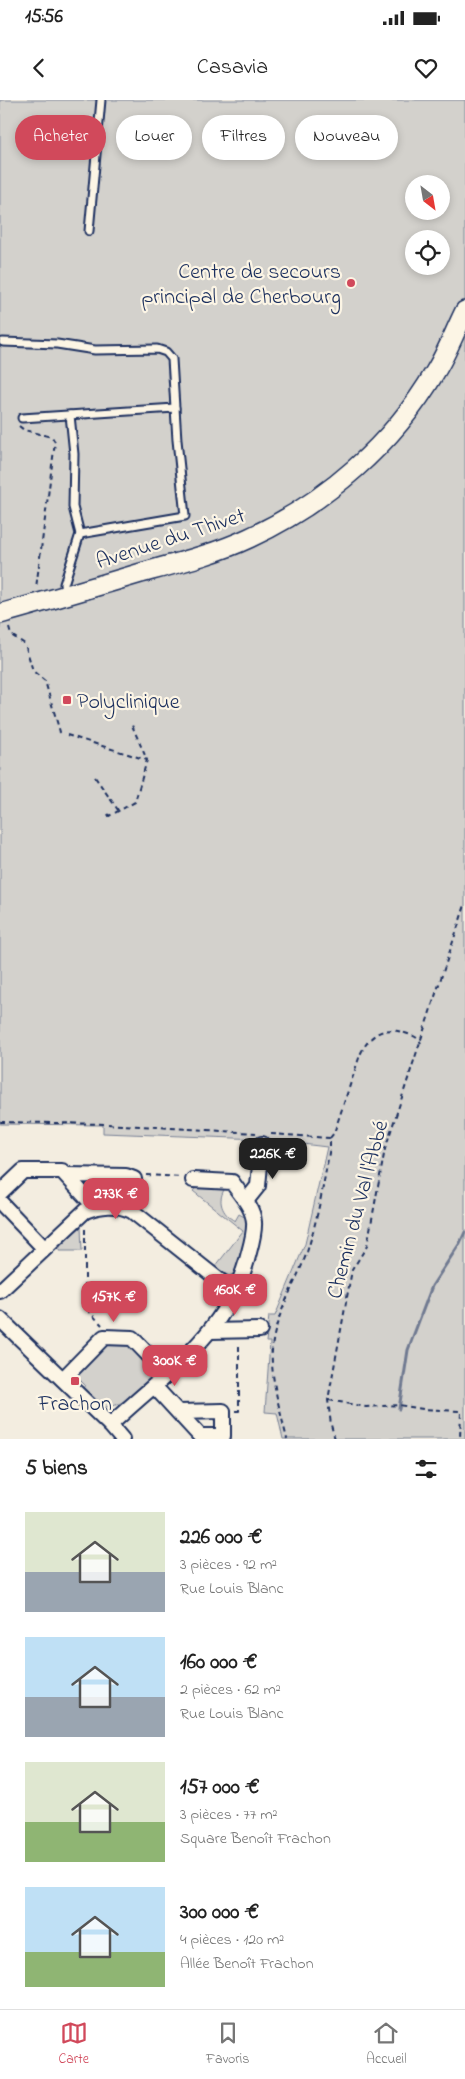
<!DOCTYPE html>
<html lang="fr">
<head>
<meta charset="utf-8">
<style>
  :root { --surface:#fff; --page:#f6f6f6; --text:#222; --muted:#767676; --line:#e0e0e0; --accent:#d1495b }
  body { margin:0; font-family:"Indie Flower",sans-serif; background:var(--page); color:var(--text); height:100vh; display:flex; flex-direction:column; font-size:19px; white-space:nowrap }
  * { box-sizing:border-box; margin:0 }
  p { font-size:16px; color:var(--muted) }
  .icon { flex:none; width:28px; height:28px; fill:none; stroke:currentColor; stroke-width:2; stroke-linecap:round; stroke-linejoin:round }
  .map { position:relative; height:1339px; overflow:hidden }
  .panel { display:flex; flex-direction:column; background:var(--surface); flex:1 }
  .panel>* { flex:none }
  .top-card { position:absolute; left:15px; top:15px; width:435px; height:45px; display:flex; gap:10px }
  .needle { width:32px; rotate:149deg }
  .controls { position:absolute; left:405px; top:75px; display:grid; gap:10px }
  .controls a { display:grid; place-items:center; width:45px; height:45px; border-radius:50%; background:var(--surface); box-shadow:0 2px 8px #0003; font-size:25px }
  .price { position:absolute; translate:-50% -42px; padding:0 11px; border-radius:10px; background:var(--accent); color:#fff; font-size:16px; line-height:32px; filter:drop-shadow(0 1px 2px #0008) }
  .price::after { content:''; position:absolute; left:50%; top:30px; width:15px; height:11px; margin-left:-8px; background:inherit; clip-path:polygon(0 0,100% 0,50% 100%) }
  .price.current { background:#222; color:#fff }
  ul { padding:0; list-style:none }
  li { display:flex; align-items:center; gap:15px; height:125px; padding:0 25px }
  li span { display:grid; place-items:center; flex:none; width:140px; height:100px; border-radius:0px; color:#555 }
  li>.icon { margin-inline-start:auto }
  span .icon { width:60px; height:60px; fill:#fffc; stroke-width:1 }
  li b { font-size:21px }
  h2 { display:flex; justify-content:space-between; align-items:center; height:60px; padding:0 25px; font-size:21px }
  .tag { padding:0 18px; border-radius:22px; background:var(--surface); box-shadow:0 2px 8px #0003; font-size:18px; line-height:45px }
  .tag.current { background:var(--accent); color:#fff }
  .status { display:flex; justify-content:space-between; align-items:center; height:35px; padding:0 25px; background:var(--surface); direction:ltr }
  .status svg { height:14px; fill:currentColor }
  header { display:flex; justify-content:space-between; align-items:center; height:65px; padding:0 25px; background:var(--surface); font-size:22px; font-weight:600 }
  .menu { display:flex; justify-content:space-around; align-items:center; height:70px; border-top:1px solid var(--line); background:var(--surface); font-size:14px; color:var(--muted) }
  .menu a { display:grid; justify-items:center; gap:2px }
  .menu .current { color:var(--accent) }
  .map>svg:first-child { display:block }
  .green { fill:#d3d1cc; stroke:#778095; fill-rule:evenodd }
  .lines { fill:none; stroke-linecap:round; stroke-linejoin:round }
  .stream { stroke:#707a91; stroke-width:3 }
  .service-casing { stroke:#1b2f5e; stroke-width:11 }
  .minor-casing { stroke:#1b2f5e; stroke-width:18 }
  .secondary-casing { stroke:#1b2f5e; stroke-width:22 }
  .path { stroke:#1b2f5e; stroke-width:2; stroke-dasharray:5 4; stroke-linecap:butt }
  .service { stroke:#fcf5e5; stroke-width:7 }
  .minor { stroke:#fcf5e5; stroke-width:14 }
  .secondary { stroke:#fcf5e5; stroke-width:19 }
  .poi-dot { fill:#d1495b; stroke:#fcf5e5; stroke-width:2 }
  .labels { text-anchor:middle; stroke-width:4.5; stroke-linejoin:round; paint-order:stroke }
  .poi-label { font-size:22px; fill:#1b2f5e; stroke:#fcf5e5; text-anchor:end }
  .street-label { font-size:22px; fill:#1b2f5e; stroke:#fcf5e5 }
</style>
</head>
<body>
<div class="status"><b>15:56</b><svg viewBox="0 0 49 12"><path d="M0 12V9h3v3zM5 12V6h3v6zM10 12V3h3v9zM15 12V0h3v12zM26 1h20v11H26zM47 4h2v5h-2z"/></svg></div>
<header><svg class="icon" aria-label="back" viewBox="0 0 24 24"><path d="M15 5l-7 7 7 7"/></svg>Casavia<svg class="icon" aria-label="heart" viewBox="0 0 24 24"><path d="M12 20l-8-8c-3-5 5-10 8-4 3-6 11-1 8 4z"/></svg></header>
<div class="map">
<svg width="465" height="1339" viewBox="0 0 465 1339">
  <rect width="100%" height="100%" fill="#f3ede0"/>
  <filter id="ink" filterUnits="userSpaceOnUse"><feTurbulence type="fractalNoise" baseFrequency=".02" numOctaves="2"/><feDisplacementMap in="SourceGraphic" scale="10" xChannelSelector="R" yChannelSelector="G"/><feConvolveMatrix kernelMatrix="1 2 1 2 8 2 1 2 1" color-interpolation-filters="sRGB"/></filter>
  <g filter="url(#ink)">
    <!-- green -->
    <g class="green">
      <path d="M0,0H465V1339H283L277,1313L265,1312L270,1242H266L269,1216H275L305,1144L327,1047L261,1039L103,1033V1025L0,1024ZM414,84H441V111H414ZM414,139H441V166H414Z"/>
      <path d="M77,1079L122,1081L124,1084L119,1098L97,1101Z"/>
      <path d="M199,1084L226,1087C216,1100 222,1114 235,1121L239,1114L248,1119V1133L238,1171L229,1176L215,1167L243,1131L193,1091Z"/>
      <path d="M81,1127L82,1151H59L61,1143Z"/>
      <path d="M125,1240L160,1272C144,1285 116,1318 93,1303L96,1300L83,1288L85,1285L73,1273L104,1243Z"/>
    </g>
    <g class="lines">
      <!-- stream -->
      <path class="stream" d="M399,1309L408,1250L432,1186L460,1143L465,1132"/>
      <!-- service casing -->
      <g class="service-casing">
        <g id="service">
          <path d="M89,131L101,0"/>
          <path d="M3,242L57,244L95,250L157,249L166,252L172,259L177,340L185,416L80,434"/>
          <path d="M22,318L175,308"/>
          <path d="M65,495L64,484L80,434L73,407L74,354L70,315"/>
        </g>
      </g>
      <!-- minor casing -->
      <g class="minor-casing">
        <g id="minor">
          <path d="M67,1075L126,1076L134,1079L120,1106"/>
          <path d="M0,1093L23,1071H62L95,1107"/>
          <path d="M246,1101L258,1086L262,1044"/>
          <path d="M0,1102L44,1148"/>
          <path d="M0,1191L85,1111C101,1105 116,1103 132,1111L234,1192"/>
          <path d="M0,1219L110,1325L122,1339"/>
          <path d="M210,1231L260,1230"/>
          <path d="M63,1279L104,1237L132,1238L167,1274"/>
          <path d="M154,1286L200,1336H223V1311L179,1312"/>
          <path d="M110,1325C165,1273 225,1236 247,1160C250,1148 255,1134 254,1122C253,1107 240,1094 232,1082L193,1080"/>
        </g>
      </g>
      <!-- secondary casing -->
      <g class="secondary-casing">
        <path id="secondary" d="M0,514C47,501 94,487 141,473C178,463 215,454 249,438C325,403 393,344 435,272C447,253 455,231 465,211"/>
      </g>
      <!-- path -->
      <g class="path">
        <path d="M19,326L24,330L52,337L55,342L36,488"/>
        <path d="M9,528L11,535L25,544L33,571L45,581L60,632L58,634"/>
        <path d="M67,635L147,660"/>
        <path d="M95,677L118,710"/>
        <path d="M108,714L109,716L135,702L147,660L131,623"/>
        <path d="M0,1022L106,1024L256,1033"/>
        <path d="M271,1034L330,1038V1047C324,1082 318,1118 307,1152C297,1181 278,1210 273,1241C268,1271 280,1310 287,1339"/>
        <path d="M330,1038L334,1033L360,955C369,935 383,925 405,933C412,935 418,937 421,943"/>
        <path d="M146,1075L181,1077"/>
        <path d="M85,1129V1207L102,1225"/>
        <path d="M329,1300L366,1307L399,1305L423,1309L461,1311L460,1339"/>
        <path d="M236,1311H239V1242"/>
        <path d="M335,1339L331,1325L328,1300L352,1170L367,1146L385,1049L465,805"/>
      </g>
      <!-- service -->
      <use href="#service" class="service"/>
      <!-- minor -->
      <use href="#minor" class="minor"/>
      <!-- secondary -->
      <use href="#secondary" class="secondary"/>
    </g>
  </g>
  <!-- markers -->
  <g class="poi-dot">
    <circle cx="351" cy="183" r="5"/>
    <rect x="62" y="595" width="10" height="10" rx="2.5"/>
    <rect x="70" y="1276" width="10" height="10" rx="2.5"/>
  </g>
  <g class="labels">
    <!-- poi labels -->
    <g class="poi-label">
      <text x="341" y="178">Centre de secours<tspan x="341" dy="25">principal de Cherbourg</tspan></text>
      <text x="77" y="608" text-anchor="start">Polyclinique</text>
      <text x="75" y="1310" text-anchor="middle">Frachon</text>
    </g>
    <!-- street labels -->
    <g class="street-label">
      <text transform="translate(170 437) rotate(-18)" y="8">Avenue du Thivet</text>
      <text transform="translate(356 1109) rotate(-75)" y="8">Chemin du Val l'Abbé</text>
    </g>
  </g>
</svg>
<div class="controls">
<a><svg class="needle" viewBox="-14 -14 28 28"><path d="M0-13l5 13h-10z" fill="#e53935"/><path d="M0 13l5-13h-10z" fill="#767676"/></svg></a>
<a><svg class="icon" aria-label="locate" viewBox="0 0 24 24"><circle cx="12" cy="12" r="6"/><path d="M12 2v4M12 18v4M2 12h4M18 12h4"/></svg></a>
</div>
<b class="price current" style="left:273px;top:1080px">226K €</b>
<b class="price" style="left:116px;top:1120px">273K €</b>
<b class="price" style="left:235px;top:1216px">160K €</b>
<b class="price" style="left:114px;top:1223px">157K €</b>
<b class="price" style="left:175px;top:1287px">300K €</b>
<div class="top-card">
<a class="tag current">Acheter</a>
<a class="tag">Louer</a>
<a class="tag">Filtres</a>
<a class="tag">Nouveau</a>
</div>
</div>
<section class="panel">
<h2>5 biens<svg class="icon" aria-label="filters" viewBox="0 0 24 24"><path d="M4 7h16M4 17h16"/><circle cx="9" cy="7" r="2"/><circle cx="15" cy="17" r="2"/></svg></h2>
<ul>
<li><span style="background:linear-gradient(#dfe7d0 60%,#9aa5b1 0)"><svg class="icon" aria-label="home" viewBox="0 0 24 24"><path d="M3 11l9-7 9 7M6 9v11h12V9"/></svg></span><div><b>226 000 €</b><p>3 pièces · 92 m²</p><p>Rue Louis Blanc</p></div></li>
<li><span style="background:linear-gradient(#bfe0f5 60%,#9aa5b1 0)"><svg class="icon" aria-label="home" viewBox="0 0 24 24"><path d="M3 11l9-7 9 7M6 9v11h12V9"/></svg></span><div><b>160 000 €</b><p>2 pièces · 62 m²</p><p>Rue Louis Blanc</p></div></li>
<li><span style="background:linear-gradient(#dfe7d0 60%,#8fb573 0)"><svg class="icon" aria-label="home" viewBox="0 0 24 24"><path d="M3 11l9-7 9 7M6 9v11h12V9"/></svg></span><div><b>157 000 €</b><p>3 pièces · 77 m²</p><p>Square Benoît Frachon</p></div></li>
<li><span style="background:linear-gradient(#bfe0f5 65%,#8fb573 0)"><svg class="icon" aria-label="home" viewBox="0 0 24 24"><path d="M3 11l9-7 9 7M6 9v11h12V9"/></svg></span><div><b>300 000 €</b><p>4 pièces · 120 m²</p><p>Allée Benoît Frachon</p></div></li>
</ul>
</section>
<nav class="menu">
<a class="current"><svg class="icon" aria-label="map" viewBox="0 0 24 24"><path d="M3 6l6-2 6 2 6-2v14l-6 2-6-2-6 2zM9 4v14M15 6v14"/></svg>Carte</a>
<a><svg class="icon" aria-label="saved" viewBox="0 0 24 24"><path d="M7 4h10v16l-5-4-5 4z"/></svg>Favoris</a>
<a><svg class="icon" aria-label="home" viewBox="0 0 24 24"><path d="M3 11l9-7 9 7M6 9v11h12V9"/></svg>Accueil</a>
</nav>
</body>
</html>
